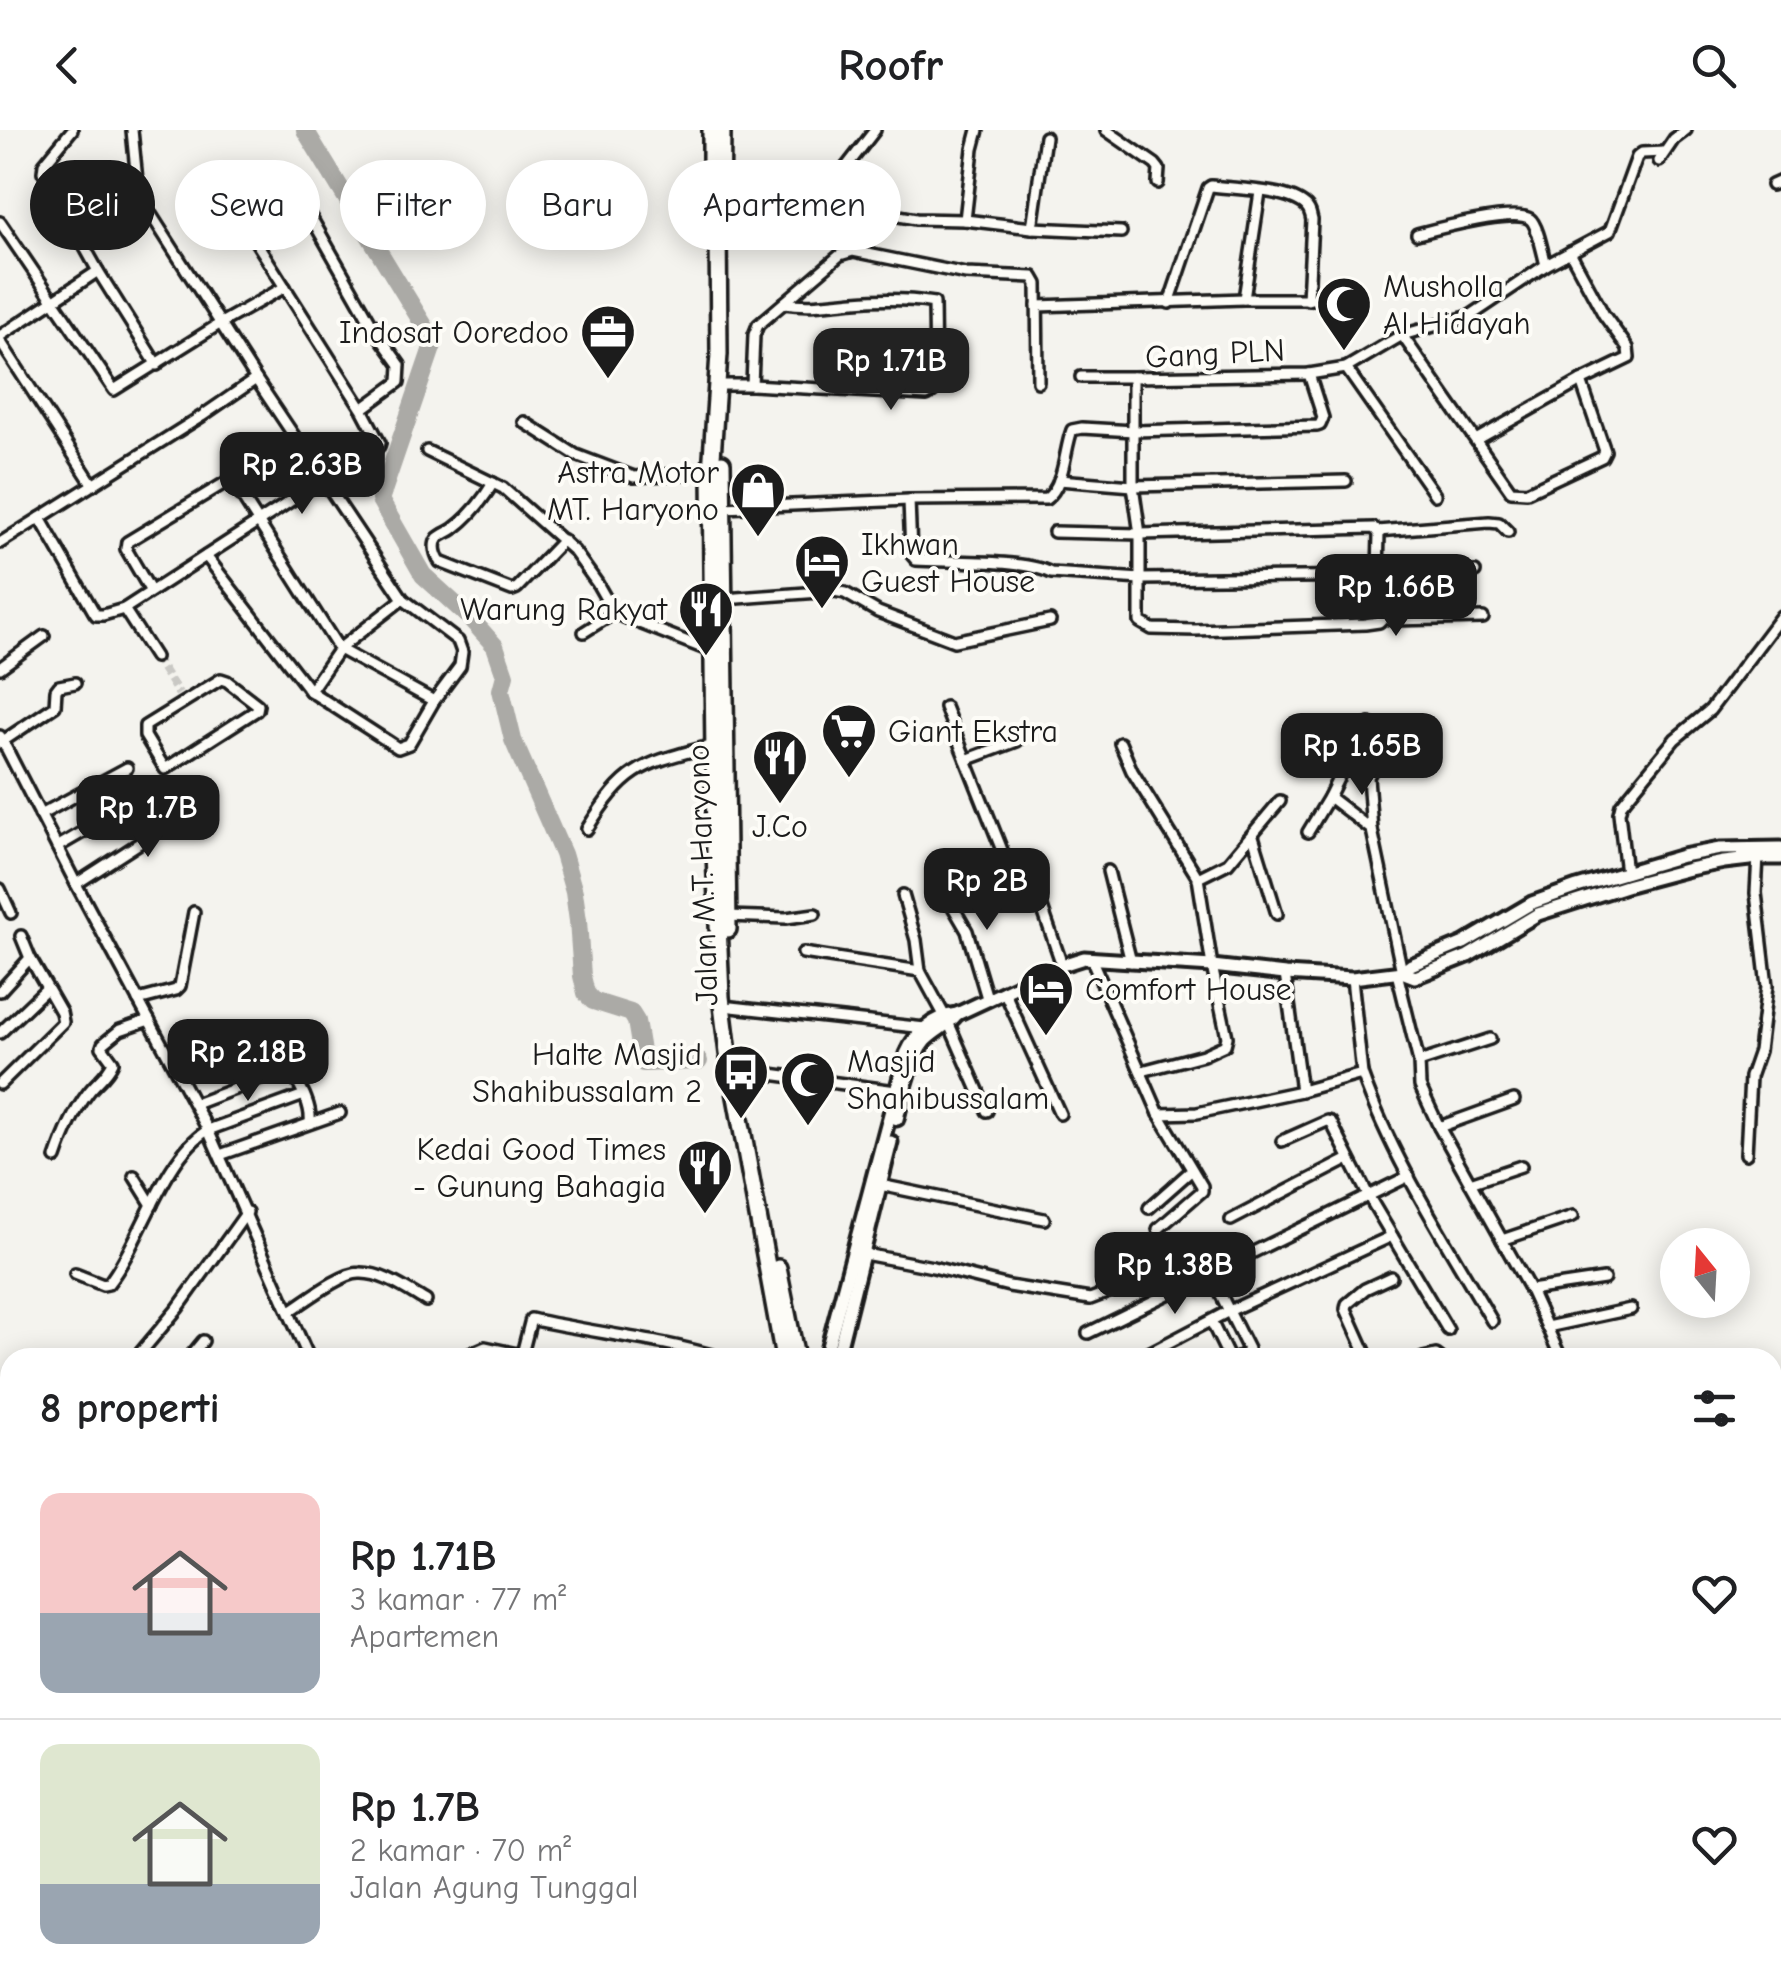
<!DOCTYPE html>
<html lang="id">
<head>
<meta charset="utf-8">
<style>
  :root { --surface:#fff; --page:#f6f6f6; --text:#202124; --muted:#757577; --line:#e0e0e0; --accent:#1c1c1c }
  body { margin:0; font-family:"Comic Neue",sans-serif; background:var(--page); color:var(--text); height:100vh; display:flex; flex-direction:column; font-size:38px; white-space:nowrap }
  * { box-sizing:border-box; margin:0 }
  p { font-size:32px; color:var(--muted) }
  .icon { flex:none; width:55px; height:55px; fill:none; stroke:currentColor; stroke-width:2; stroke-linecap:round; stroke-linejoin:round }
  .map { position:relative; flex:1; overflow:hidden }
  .sheet { position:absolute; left:0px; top:1218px; width:1782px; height:642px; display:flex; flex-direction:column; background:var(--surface); border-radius:30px 30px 0 0; box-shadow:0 5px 25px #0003 }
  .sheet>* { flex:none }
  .hud { position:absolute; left:30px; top:30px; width:1000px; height:90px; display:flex; gap:20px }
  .needle { width:65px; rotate:342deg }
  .buttons { position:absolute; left:1660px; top:1098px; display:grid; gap:20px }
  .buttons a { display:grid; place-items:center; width:90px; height:90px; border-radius:50%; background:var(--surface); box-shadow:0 5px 25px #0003; font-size:50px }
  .price { position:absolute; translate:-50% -85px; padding:0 22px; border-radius:20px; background:var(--accent); color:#fff; font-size:32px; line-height:65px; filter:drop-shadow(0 2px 5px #0008) }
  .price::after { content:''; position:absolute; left:50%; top:60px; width:30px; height:22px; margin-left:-15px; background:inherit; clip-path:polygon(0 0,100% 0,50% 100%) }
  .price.on { background:#222; color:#fff }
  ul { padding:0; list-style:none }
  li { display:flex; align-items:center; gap:30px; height:250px; padding:0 40px }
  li+li { border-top:2px solid var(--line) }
  li span { display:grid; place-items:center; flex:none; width:280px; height:200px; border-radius:20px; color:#555 }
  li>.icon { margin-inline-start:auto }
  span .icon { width:120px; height:120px; fill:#fffc; stroke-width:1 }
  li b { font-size:42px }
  h2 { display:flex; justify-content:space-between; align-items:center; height:120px; padding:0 40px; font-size:42px }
  .chip { padding:0 35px; border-radius:45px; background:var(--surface); box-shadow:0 5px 25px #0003; font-size:35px; line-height:90px }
  .chip.on { background:var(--accent); color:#fff }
  header { display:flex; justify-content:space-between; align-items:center; height:130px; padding:0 40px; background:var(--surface); font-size:45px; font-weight:600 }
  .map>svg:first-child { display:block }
  .green { fill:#d4d3cf; stroke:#787876; stroke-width:2.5 }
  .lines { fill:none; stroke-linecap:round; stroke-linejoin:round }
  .river { stroke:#abaaa6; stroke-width:18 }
  .minor-tunnel { stroke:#c9c8c4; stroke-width:9; stroke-dasharray:9 4.5; stroke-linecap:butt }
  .minor-casing { stroke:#1c1c1c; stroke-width:16 }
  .tertiary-casing { stroke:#1c1c1c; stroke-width:19 }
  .primary-casing { stroke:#1c1c1c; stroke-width:22 }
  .minor { stroke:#fdfcf7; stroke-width:9 }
  .tertiary { stroke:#fdfcf7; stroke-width:11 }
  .primary { stroke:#fdfcf7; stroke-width:15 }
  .labels { text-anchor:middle; stroke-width:8; stroke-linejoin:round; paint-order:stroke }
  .poi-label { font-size:32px; fill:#1c1c1c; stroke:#fdfcf7; text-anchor:start }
  .street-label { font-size:32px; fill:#1c1c1c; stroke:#fdfcf7 }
</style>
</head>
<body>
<header><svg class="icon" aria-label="back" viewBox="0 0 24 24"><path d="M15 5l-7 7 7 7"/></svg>Roofr<svg class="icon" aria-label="search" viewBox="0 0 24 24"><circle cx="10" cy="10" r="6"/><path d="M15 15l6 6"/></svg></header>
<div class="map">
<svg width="1781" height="1858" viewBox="0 0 1781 1858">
  <rect width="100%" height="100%" fill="#f4f3ee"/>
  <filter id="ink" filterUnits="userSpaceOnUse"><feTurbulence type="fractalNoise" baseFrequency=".01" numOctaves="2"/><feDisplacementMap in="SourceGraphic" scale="20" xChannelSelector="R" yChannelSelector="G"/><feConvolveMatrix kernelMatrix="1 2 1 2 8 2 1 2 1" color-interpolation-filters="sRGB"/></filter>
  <g filter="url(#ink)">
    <!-- green -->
    <path class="green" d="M557,65H625V108L557,107Z"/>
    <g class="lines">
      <!-- river -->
      <path class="river" d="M305,0L434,212L380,370L423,445L469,487L495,516L505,545L501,560L513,610L563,724L574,762L578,791L582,846L586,863L593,871L631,883L636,891L643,933L699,931"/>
      <!-- minor-tunnel -->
      <path class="minor-tunnel" d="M155,527L179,564"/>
      <!-- minor casing -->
      <g class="minor-casing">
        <g id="minor">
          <path d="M72,0L44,34L43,42L98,141L157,235"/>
          <path d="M132,0L137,51L143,72L256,249L403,469L458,511L462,522L460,536L434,571L409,614L398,618L310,561L206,426"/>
          <path d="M1106,0L1155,34L1159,39L1158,53"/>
          <path d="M1659,31L1674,9L1686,0"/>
          <path d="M833,54L875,0"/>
          <path d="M1772,55L1781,51"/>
          <path d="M721,64L825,51L888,84L916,89L965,90L1032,98L1045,7"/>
          <path d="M965,90L973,19L978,0"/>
          <path d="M0,92L114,260L221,193L285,157"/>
          <path d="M1032,98L1121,102"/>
          <path d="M225,103L246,92"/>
          <path d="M1417,104C1436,99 1515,78 1530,89C1538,95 1543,125 1546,135"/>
          <path d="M1244,169L1260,62"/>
          <path d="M1169,173L1208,58L1211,56C1235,59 1288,59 1306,76C1311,81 1310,83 1312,90L1308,170"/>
          <path d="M1037,176L1244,169H1343"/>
          <path d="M1402,205L1470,186L1546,135L1610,101L1637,27L1642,23L1664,22"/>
          <path d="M0,206L98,141"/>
          <path d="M0,211L93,355"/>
          <path d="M1346,238L1435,365"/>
          <path d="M1081,247H1133"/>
          <path d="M717,255H752L927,265L932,262L935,248L934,173C909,169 880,169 855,171C828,173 812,177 784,173"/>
          <path d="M752,255L754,205L758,195L840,125L853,121L966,144L1033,147L1037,154L1038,252"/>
          <path d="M524,292L576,325L634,347L711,342"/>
          <path d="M1476,310L1581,251L1629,228L1628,218L1604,185L1570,122"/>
          <path d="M427,321L503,358L574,421L597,453L614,483L713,522"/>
          <path d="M1059,350L1133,356L1346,351"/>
          <path d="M493,353C483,370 469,387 453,399C449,402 442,404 438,408C432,416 436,425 440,432L512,460L517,458L563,410"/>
          <path d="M909,370L911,424L916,430C949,432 1024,429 1051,443L1141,449L1377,446L1475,442"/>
          <path d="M723,378L909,370L1046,369C1065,355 1064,321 1072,300L1082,298L1134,301L1317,296L1320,295L1323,288L1309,244"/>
          <path d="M40,388L94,482L96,485H103L124,479L323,350L379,316L380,313L362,279L246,96V92L250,89L290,66L300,68L375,200L400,235L399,252L362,279"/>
          <path d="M1378,401L1489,392L1499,393L1508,402"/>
          <path d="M1054,402L1140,404L1374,398L1379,404L1377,479L1381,486L1392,490L1483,488"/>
          <path d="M0,413L202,286L256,249"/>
          <path d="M150,460L126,419L127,412L228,351L233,352L339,519L434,571"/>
          <path d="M724,469L834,461L845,463L878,482L954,511L1050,491"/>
          <path d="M124,479L155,527"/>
          <path d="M1383,488L1379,492L1365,494L1195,500L1152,499L1140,492V404L1133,356V247L1309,244L1346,238L1402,205L1511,361L1527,362L1602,327L1605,321L1581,251"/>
          <path d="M584,502L614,483"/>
          <path d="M0,538L44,506"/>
          <path d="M221,549L227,551L258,575L257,580L165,639L145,606V596Z"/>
          <path d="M310,561L339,519L403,469"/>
          <path d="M945,577L1015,753L1035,757L1062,835"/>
          <path d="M0,606L76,754L208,1000L309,1228"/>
          <path d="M0,613L55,576L56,560L59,556L75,553"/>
          <path d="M1120,613L1132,641L1198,748L1212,836L1227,907L1225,915L1203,925L1142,941"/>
          <path d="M966,630L1017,611L1025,602"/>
          <path d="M1329,667L1372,700"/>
          <path d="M40,685L127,638"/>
          <path d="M587,699C627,634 644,634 714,615"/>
          <path d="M1308,702L1329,667L1363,597L1370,594L1386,601L1388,608L1368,647L1372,700L1402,842"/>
          <path d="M1253,706L1277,784"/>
          <path d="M57,717L109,687"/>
          <path d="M1108,741L1131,832"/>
          <path d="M1626,743L1619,683L1621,675L1675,609L1710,580L1781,486"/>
          <path d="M1198,748L1228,733L1280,671"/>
          <path d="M76,754L183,685L193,674"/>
          <path d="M942,758L967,801L987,868"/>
          <path d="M0,759L11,783"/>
          <path d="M903,765L916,810L920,841"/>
          <path d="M727,786L786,788L815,784"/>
          <path d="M803,823L920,841L949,894L987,981"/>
          <path d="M1091,828L1159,984L1202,1056V1061L1158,1099"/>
          <path d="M1397,843L1419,932L1420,956L1439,997L1530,1160L1561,1228"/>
          <path d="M1285,844L1301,961"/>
          <path d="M0,861L30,828"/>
          <path d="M1004,861L1060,984"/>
          <path d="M138,870L176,860L180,856L194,782"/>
          <path d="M732,877L925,898"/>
          <path d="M0,903L47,858"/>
          <path d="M1419,932L1490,909"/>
          <path d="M741,940L896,961"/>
          <path d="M1362,944C1393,1031 1446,1111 1492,1191"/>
          <path d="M0,954L63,892L61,882L30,828L21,806"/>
          <path d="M195,974L287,939L291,940C300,956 312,975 310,993"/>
          <path d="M1159,984L1197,983L1301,961L1362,944L1352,848"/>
          <path d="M1439,997L1514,970"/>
          <path d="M1282,1011L1327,991L1331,992L1369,1067L1448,1200"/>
          <path d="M1746,1024L1750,947L1759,921L1767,856L1756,763L1758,726"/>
          <path d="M220,1025L340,983"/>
          <path d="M56,1028C64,1004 73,983 88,963C96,952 107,946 113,932L102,917L103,914L120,900L149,890"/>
          <path d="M134,1046L152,1075"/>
          <path d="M1470,1053L1521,1036"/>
          <path d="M880,1055L1044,1089"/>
          <path d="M1149,1078L1192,1040"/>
          <path d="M1231,1090L1349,1029"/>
          <path d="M1502,1110L1573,1086"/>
          <path d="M859,1123L933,1137L1009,1156L1090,1169L1106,1163"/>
          <path d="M1210,1143L1248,1219L1246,1223L1238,1228"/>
          <path d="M75,1144L103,1155L108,1154C141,1112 163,1027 208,1000L304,965"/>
          <path d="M1530,1160L1604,1149"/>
          <path d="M290,1181C306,1171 341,1143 360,1143C382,1142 407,1160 426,1171"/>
          <path d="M1211,1191L1229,1228"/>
          <path d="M1547,1197L1631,1179"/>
          <path d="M1088,1203L1409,1046"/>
          <path d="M522,1224L531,1189C594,1203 660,1209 722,1228"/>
          <path d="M136,1228L178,1178L247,1082"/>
          <path d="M189,1228L203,1211"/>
          <path d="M460,1228L485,1217L536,1228"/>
          <path d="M1139,1228L1229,1181L1392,1106"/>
          <path d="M1368,1228L1346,1179L1347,1174L1365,1159L1391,1147"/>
          <path d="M1423,1228L1436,1225L1440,1228"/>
          <path d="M1772,1291L1781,1289"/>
          <path d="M0,1378L10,1372"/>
          <path d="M1772,1415L1781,1416"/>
          <path d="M3,1469L10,1464"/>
          <path d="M1772,1506L1781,1508"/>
          <path d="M1772,1599L1781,1601"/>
          <path d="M1772,1632L1781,1631"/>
          <path d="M1772,1710L1781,1711"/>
          <path d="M0,1802L10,1811"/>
          <path d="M1772,1803L1781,1802"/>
          <path d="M334,1850L340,1858"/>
          <path d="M443,1850L451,1858"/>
          <path d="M977,1850L985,1858"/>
          <path d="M1098,1850L1109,1858"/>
          <path d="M1344,1850L1356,1858"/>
          <path d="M1382,1850L1389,1858"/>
          <path d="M1732,1850L1735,1858"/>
          <path d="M202,1857L212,1850"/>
          <path d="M361,1858L372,1850"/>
          <path d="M1226,1858L1232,1850"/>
          <path d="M1316,1858L1321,1850"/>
          <path d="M1467,1858L1477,1850"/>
          <path d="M1577,1858L1587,1850"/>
          <path d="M1684,1858L1693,1851"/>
        </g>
      </g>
      <!-- tertiary casing -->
      <g class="tertiary-casing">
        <g id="tertiary">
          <path d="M1402,842L1411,835L1464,813L1532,773L1577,757L1682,726L1720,719L1781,718"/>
          <path d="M897,989C902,968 911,927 925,911C935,900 948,896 957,884"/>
          <path d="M825,1228L906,924C915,903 935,886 957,884L1062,835L1084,828L1212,836L1285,844L1352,848L1402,842L1415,847L1468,826L1538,784L1629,755L1689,739L1724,732L1758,728H1781"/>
          <path d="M835,1228L839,1220L891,1012"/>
        </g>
      </g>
      <!-- primary casing -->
      <g class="primary-casing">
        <g id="primary">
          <path d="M722,0L721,86L718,96L719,224L711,342L715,722L721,867L728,923L784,1228"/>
          <path d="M711,54V0"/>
          <path d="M722,333L728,799"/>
          <path d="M778,1138L796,1228"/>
          <path d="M741,1850L743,1858"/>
        </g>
      </g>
      <!-- minor -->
      <use href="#minor" class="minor"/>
      <!-- tertiary -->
      <use href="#tertiary" class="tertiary"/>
      <!-- primary -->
      <use href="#primary" class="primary"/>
    </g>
  </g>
  <!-- icons -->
  <defs>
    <g id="mosque-pin" transform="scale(2.875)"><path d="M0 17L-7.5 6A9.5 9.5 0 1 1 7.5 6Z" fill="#1c1c1c" stroke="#fdfcf7"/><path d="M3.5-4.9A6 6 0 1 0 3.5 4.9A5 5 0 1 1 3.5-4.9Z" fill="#fff"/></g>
    <g id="office-pin" transform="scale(2.875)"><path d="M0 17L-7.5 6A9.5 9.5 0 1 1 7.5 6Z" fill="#1c1c1c" stroke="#fdfcf7"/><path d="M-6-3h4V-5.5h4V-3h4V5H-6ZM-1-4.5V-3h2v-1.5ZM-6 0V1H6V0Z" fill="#fff"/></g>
    <g id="shop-pin" transform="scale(2.875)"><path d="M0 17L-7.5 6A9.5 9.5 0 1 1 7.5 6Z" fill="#1c1c1c" stroke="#fdfcf7"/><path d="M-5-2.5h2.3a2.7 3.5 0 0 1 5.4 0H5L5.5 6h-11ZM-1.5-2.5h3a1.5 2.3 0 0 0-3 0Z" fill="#fff"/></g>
    <g id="hotel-pin" transform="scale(2.875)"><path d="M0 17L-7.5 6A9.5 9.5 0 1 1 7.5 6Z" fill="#1c1c1c" stroke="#fdfcf7"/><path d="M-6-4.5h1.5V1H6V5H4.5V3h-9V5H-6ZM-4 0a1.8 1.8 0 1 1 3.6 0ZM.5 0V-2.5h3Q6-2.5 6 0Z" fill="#fff"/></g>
    <g id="restaurant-pin" transform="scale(2.875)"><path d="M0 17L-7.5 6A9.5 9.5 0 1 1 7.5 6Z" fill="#1c1c1c" stroke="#fdfcf7"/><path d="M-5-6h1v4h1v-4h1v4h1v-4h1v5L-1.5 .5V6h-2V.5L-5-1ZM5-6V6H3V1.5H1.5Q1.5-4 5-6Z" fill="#fff"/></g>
    <g id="supermarket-pin" transform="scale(2.875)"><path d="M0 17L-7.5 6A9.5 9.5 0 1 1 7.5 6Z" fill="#1c1c1c" stroke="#fdfcf7"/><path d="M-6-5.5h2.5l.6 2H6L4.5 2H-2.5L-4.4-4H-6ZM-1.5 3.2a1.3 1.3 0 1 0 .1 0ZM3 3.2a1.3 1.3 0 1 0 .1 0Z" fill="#fff"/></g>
    <g id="bus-pin" transform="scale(2.875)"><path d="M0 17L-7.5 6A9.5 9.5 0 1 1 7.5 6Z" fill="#1c1c1c" stroke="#fdfcf7"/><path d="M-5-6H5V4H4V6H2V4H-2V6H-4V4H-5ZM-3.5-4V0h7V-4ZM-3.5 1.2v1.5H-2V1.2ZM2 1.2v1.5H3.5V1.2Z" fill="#fff"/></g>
  </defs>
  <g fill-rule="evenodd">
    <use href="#mosque-pin" x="1344" y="174"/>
    <use href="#office-pin" x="608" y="202"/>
    <use href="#shop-pin" x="758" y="360"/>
    <use href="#hotel-pin" x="822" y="432"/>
    <use href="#restaurant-pin" x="706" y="479"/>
    <use href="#supermarket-pin" x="849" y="601"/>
    <use href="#restaurant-pin" x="780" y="627"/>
    <use href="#hotel-pin" x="1046" y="859"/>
    <use href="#bus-pin" x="741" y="942"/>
    <use href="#mosque-pin" x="808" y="949"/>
    <use href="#restaurant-pin" x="705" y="1037"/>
  </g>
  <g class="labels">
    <!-- poi labels -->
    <g class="poi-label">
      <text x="1383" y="167">Musholla<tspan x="1383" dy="37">Al Hidayah</tspan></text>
      <text x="569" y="213" text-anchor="end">Indosat Ooredoo</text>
      <text x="719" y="353" text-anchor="end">Astra Motor<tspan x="719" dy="37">MT. Haryono</tspan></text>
      <text x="861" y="425">Ikhwan<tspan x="861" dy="37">Guest House</tspan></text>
      <text x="667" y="490" text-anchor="end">Warung Rakyat</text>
      <text x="888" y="612">Giant Ekstra</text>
      <text x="780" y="707" text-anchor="middle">J.Co</text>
      <text x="1085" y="870">Comfort House</text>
      <text x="702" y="935" text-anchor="end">Halte Masjid<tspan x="702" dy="37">Shahibussalam 2</tspan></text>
      <text x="847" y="942">Masjid<tspan x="847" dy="37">Shahibussalam</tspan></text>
      <text x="666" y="1030" text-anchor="end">Kedai Good Times<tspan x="666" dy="37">- Gunung Bahagia</tspan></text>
    </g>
    <!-- street labels -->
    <g class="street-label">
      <text transform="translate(1215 223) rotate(-3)" y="11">Gang PLN</text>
      <text transform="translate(702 745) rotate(-92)" y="11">Jalan M.T. Haryono</text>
    </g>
  </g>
</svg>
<div class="buttons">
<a><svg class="needle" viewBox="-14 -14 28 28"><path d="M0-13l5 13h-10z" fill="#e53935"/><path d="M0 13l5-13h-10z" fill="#757577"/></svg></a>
</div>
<b class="price on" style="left:891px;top:283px">Rp 1.71B</b>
<b class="price" style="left:302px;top:387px">Rp 2.63B</b>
<b class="price" style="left:1396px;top:509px">Rp 1.66B</b>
<b class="price" style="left:1362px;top:668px">Rp 1.65B</b>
<b class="price" style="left:148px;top:730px">Rp 1.7B</b>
<b class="price" style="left:987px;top:803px">Rp 2B</b>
<b class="price" style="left:248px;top:974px">Rp 2.18B</b>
<b class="price" style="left:1175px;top:1187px">Rp 1.38B</b>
<div class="hud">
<a class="chip on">Beli</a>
<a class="chip">Sewa</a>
<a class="chip">Filter</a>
<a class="chip">Baru</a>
<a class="chip">Apartemen</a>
</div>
<section class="sheet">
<h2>8 properti<svg class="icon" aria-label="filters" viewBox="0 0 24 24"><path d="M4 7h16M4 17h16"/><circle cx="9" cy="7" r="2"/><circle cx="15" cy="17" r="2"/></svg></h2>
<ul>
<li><span style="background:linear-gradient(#f6c9c9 60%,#9aa5b1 0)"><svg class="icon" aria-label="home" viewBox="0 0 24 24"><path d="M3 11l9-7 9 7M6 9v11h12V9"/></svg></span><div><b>Rp 1.71B</b><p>3 kamar · 77 m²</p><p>Apartemen</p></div><svg class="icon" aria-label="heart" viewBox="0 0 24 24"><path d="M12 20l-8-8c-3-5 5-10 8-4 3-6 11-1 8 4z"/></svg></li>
<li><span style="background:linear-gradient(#dfe7d0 70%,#9aa5b1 0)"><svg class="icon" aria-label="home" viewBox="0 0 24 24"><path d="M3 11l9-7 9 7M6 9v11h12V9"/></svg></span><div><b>Rp 1.7B</b><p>2 kamar · 70 m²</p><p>Jalan Agung Tunggal</p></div><svg class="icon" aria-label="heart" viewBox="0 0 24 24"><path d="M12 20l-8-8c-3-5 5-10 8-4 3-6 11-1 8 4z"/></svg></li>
</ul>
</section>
</div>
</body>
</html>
